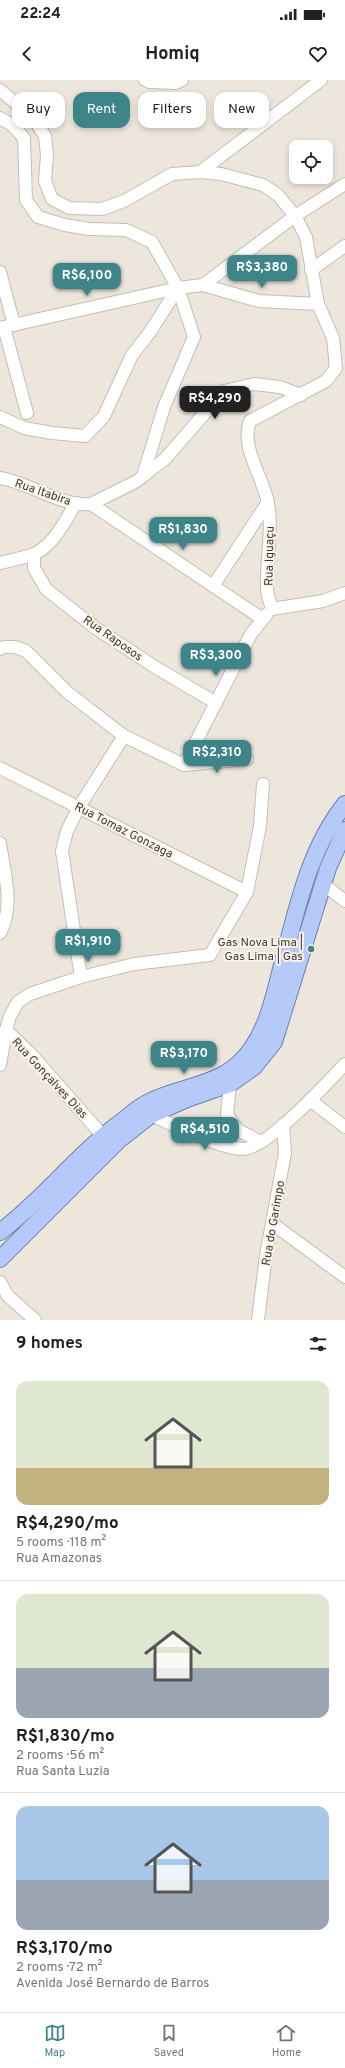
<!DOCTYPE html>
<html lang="en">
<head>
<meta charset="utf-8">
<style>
  :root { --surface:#fff; --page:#f2f2f2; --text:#202124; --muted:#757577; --line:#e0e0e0; --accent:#3d8588 }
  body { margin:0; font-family:Overpass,sans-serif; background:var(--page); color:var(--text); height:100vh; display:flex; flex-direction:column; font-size:15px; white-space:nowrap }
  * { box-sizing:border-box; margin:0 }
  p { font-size:13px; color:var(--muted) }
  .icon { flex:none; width:22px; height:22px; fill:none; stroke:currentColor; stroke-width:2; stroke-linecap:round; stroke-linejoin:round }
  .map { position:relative; height:1240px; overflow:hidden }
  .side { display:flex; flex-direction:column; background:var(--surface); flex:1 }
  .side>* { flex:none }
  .top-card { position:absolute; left:12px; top:12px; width:321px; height:36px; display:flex; gap:8px }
  .controls { position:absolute; left:289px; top:60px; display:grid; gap:8px }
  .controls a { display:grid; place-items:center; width:44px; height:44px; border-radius:8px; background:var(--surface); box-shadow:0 2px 6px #0003; font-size:20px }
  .price { position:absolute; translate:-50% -34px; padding:0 9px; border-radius:8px; background:var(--accent); color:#fff; font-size:13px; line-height:26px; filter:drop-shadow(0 1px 2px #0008) }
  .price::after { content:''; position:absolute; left:50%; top:24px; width:12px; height:9px; margin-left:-6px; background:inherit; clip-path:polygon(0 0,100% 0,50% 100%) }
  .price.active { background:#222; color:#fff }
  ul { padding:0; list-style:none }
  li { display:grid; align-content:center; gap:8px; height:212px; padding:0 16px }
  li+li { border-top:1px solid var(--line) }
  li span { display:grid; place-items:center; height:124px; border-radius:12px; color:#555 }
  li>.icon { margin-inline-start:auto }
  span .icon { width:72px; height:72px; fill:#fffc; stroke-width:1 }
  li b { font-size:17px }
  h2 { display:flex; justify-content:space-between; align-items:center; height:48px; padding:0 16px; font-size:17px }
  .pill { padding:0 14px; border-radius:12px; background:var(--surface); box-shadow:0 2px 6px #0003; font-size:14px; line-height:36px }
  .pill.active { background:var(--accent); color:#fff }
  .status { display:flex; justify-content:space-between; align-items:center; height:28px; padding:0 20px; background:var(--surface); direction:ltr }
  .status svg { height:11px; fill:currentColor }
  header { display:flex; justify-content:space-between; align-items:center; height:52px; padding:0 16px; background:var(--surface); font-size:18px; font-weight:700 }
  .dock { display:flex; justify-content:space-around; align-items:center; height:56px; border-top:1px solid var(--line); background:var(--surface); font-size:11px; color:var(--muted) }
  .dock a { display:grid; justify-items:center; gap:2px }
  .dock .active { color:var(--accent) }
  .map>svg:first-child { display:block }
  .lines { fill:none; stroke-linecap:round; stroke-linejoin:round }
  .minor-casing { stroke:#c4beb4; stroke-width:14 }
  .major-casing { stroke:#6b82b2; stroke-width:18 }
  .minor { stroke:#fff; stroke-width:12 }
  .major { stroke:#b5caf8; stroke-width:16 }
  .poi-dot { fill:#3d8588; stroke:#f9f3e9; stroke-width:1.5 }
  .labels { text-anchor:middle; stroke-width:4; stroke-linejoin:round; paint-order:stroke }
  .street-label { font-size:12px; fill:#3f3c38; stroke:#f9f3e9 }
  .poi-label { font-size:12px; fill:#3f3c38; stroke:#f9f3e9; text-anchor:end }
</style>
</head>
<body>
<div class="status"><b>22:24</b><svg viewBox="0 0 49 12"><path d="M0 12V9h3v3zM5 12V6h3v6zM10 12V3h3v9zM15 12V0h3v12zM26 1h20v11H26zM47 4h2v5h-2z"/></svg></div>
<header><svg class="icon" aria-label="back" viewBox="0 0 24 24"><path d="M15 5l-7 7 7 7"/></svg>Homiq<svg class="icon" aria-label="heart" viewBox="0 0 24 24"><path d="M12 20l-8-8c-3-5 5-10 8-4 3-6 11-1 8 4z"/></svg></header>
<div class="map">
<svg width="345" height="1240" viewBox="0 0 345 1240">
  <rect width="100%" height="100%" fill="#ece6dc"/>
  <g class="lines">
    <!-- minor casing -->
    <g class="minor-casing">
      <g id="minor">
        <path d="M145,0L149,2L176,3L182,0"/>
        <path d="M0,10L33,38L45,56L47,75L45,101L52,119L69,128L102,129L124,121L172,94L200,92L221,94L263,105L278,115L295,136L306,157L318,224L333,258L336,288L326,301L250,341C240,368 263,396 268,423C273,452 266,479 267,508C267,515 270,522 272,529"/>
        <path d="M0,38L12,45L24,58L26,120L38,137L65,145L89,149L126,150L152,162L178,208L194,257L164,327L143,396L137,401L91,424C63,427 29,403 0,398"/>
        <path d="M200,92L321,0"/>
        <path d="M311,190L345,166"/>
        <path d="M0,192L14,245"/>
        <path d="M203,205L259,221L318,224"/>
        <path d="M4,247L27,333"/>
        <path d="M0,248L178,208L203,205L295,136L345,104"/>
        <path d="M0,337L24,348L52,353L85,356L104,336L132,275L150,252L178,208"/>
        <path d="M143,396L165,379L224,311L254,304L280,307L301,315"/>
        <path d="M91,424L261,538"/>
        <path d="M34,474V488L46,509L94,547L155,587L216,623"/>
        <path d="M0,483C11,480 23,478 34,474C54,465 65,441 76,423"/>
        <path d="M213,506L268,422"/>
        <path d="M272,529L323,521L345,513"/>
        <path d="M0,569L4,567H15L26,571L67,612L124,656L184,685"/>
        <path d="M184,685L251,554L267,534"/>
        <path d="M184,685L247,679"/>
        <path d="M0,688L247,812"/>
        <path d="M0,763C4,792 15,826 0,853"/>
        <path d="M323,804L345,821"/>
        <path d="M81,897L62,771L67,751L79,727L124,656"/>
        <path d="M6,950L31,974L102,1055"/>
        <path d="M0,985L6,950L10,936L18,922L30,914L81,897L134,884L210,875L247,812L260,746L263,704"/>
        <path d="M230,1004L227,1035L238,1050L261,1062"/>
        <path d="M310,1020L345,1047"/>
        <path d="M151,1035C172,1044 221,1069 243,1069C267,1069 327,1003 345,984"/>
        <path d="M273,1144L345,1197"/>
        <path d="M0,1202L8,1216L35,1240"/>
        <path d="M258,1240L266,1175L285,1073L283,1045"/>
      </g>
    </g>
    <!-- major casing -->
    <g class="major-casing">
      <g id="major">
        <path d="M0,1152C45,1118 79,1072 125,1039C132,1033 139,1027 147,1023C185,1003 225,1008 252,968C268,945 274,916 281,889C296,833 308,770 345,724"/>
        <path d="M0,1179L119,1060L151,1035L187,1019L230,1004L254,987L274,962L328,788L345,750"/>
      </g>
    </g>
    <!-- minor -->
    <use href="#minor" class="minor"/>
    <!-- major -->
    <use href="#major" class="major"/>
  </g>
  <!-- markers -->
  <circle class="poi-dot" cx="311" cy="869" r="4"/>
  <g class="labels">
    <!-- street labels -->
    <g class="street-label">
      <text transform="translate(43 412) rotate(19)" y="4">Rua Itabira</text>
      <text transform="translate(269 476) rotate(-89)" y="4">Rua Iguaçu</text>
      <text transform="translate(113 558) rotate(35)" y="4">Rua Raposos</text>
      <text transform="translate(124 750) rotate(27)" y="4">Rua Tomaz Gonzaga</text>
      <text transform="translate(50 998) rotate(47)" y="4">Rua Gonçalves Dias</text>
      <text transform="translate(273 1143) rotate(-80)" y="4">Rua do Garimpo</text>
    </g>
    <!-- poi labels -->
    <g class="poi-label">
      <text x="303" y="866">Gas Nova Lima |<tspan x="303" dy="14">Gas Lima | Gas</tspan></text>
    </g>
  </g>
</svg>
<div class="controls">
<a><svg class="icon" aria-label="locate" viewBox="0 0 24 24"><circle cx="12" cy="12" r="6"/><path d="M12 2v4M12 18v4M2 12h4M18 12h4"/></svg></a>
</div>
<b class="price" style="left:262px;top:209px">R$3,380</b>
<b class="price" style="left:87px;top:217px">R$6,100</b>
<b class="price active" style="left:215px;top:340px">R$4,290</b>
<b class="price" style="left:183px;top:471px">R$1,830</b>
<b class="price" style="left:216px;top:597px">R$3,300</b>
<b class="price" style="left:217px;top:694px">R$2,310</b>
<b class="price" style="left:88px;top:883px">R$1,910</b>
<b class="price" style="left:184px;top:995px">R$3,170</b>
<b class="price" style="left:205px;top:1071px">R$4,510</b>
<div class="top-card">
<a class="pill">Buy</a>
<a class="pill active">Rent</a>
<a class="pill">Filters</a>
<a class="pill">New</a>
</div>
</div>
<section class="side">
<h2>9 homes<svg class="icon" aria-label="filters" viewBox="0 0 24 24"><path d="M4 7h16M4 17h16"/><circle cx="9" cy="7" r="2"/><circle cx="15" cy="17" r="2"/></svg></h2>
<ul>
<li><span style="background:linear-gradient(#dfe7d0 70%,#c2b280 0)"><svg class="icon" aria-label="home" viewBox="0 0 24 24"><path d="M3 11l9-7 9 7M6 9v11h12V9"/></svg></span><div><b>R$4,290/mo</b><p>5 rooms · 118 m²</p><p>Rua Amazonas</p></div></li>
<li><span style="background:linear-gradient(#dfe7d0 60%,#9aa5b1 0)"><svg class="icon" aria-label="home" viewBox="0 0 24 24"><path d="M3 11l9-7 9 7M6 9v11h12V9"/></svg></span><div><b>R$1,830/mo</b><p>2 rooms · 56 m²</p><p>Rua Santa Luzia</p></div></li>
<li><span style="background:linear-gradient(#a9c7e8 60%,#9aa5b1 0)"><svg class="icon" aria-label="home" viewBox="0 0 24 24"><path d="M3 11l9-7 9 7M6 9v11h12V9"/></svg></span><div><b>R$3,170/mo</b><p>2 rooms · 72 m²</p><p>Avenida José Bernardo de Barros</p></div></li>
</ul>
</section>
<nav class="dock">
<a class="active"><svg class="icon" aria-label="map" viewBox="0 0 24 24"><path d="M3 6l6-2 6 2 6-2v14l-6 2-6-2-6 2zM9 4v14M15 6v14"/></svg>Map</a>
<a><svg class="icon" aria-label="saved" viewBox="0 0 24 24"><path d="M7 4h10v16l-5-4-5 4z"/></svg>Saved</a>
<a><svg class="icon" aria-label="home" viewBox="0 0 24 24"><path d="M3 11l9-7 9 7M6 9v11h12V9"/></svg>Home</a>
</nav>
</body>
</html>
